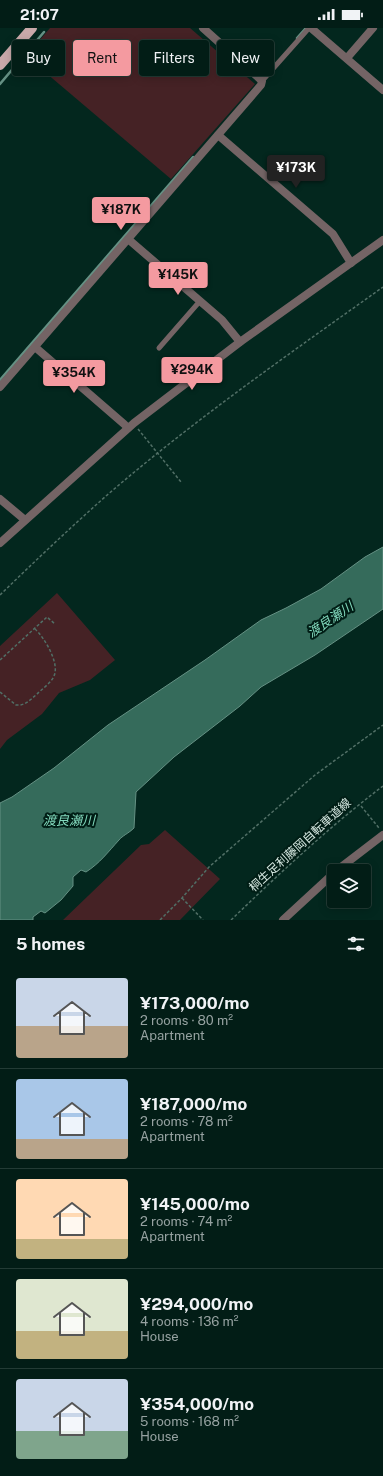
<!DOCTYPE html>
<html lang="en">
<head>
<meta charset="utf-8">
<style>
  :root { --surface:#021d16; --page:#0c261f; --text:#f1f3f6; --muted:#96a2a1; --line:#233b35; --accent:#f49aa0 }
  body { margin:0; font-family:"Public Sans","Noto Sans JP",sans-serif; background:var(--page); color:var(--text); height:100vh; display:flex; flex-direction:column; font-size:15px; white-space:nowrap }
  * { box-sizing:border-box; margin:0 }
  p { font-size:13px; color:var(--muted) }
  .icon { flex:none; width:22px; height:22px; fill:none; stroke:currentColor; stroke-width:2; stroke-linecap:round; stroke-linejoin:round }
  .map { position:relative; height:892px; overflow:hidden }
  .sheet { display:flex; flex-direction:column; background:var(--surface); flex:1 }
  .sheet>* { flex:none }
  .hud { position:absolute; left:12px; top:12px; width:359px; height:36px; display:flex; gap:8px }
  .tools { position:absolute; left:327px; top:836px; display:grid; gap:8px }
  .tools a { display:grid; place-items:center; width:44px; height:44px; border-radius:4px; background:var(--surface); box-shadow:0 2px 10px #0003,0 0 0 1px var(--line); font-size:20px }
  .price { position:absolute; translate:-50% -34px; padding:0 9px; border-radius:4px; background:var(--accent); color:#111; font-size:13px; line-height:26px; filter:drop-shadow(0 1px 2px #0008) }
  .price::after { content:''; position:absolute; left:50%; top:24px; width:12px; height:9px; margin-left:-6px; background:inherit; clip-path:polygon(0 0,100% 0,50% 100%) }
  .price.active { background:#222; color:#fff }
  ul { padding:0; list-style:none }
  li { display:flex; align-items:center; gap:12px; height:100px; padding:0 16px }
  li+li { border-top:1px solid var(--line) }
  li span { display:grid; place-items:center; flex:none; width:112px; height:80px; border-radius:4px; color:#555 }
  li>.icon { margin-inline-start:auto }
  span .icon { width:48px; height:48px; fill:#fffc; stroke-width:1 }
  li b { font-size:17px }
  h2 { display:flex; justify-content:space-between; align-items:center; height:48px; padding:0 16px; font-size:17px }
  .chip { padding:0 14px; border-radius:4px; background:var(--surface); box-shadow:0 2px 10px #0003,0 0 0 1px var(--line); font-size:14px; line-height:36px }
  .chip.active { background:var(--accent); color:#111 }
  .status { display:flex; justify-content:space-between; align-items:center; height:28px; padding:0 20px; background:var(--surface); direction:ltr }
  .status svg { height:11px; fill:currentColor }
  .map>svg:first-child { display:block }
  .green { fill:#452225 }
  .water { fill:#356b5b; stroke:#659184 }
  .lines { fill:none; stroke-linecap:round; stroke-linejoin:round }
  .stream { stroke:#659184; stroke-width:2.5 }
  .path { stroke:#516f66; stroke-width:1.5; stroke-dasharray:3 2; stroke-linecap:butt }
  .service { stroke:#746465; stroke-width:5 }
  .minor { stroke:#746465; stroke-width:8 }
  .tertiary { stroke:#746465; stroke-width:8 }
  .primary { stroke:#c9a9aa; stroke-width:10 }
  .labels { text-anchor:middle; stroke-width:4; stroke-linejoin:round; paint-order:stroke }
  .street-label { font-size:12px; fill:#d6e9e2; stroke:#001d15 }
  .water-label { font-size:13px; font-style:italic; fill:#82d9bd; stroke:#001d15 }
</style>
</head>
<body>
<div class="status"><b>21:07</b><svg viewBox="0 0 49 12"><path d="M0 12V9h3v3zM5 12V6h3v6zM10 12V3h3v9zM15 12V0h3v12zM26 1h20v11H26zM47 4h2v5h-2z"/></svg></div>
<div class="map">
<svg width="383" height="892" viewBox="0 0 383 892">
  <rect width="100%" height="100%" fill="#03271e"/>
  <!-- green -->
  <g class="green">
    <path d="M50,0H190L255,56L171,151L26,28Z"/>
    <path d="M57,565L115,632L90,652L59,665L42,686L7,712L0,721V618Z"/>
    <path d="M165,802L220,851L180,892H63L141,817L149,816Z"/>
  </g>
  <!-- water -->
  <path class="water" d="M383,519V581L315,627L261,659L240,678L174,729L136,764L134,800C129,805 122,808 119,812C108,824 100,835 86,844L81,842L73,849V858L61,872L45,885L41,883L33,889V892H0V775L12,769L54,740L108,697L205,632L261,592L286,580L321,561L365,529Z"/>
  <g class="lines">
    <!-- stream -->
    <g class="stream">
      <path d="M297,10L306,0"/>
      <path d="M0,56L44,4"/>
      <path d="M0,352L193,129"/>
    </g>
    <!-- path -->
    <g class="path">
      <path d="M138,401L181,454"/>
      <path d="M0,567C35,533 70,500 106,468C194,392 289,326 383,259"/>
      <path d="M0,632L47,589L55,596"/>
      <path d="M0,664L16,677C25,678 30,672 37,666C42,661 51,655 54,648C60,635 44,609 35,601"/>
      <path d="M361,778L379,800"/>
      <path d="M182,870L203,892"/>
      <path d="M160,892L182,870L209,839L315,747L383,697"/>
      <path d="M231,892C280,845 329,799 383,758"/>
    </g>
    <!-- service -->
    <g class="service">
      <path d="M262,53L309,0"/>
      <path d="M159,320L200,273"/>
    </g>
    <!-- minor -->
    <g class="minor">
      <path d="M311,0L383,62"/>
      <path d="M347,30L373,0"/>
      <path d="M218,107L333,206L351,235"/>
      <path d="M128,211L222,292L240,314"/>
      <path d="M35,319L124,396L128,400"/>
      <path d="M0,359L261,57L262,53L259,50"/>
      <path d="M0,471L25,492"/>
      <path d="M0,515L134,395L240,314L383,212"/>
      <path d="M336,843L383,807"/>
      <path d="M283,892L334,845"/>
    </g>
    <!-- tertiary -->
    <path class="tertiary" d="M203,0L259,50"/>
    <!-- primary -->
    <path class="primary" d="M0,37L32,0"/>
  </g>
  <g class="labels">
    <!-- street labels -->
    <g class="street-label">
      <text transform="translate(300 817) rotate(-42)" y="4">桐生足利藤岡自転車道線</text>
    </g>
    <!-- water labels -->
    <g class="water-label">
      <text transform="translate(330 591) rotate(-34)" y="5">渡良瀬川</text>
      <text x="69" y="797">渡良瀬川</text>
    </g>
  </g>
</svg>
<div class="tools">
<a><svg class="icon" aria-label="layers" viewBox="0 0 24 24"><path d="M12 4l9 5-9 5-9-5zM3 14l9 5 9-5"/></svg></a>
</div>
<b class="price active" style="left:296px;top:161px">¥173K</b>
<b class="price" style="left:121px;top:203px">¥187K</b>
<b class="price" style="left:178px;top:268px">¥145K</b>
<b class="price" style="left:192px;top:363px">¥294K</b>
<b class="price" style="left:74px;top:366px">¥354K</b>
<div class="hud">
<a class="chip">Buy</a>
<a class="chip active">Rent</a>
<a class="chip">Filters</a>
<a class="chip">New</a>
</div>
</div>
<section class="sheet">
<h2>5 homes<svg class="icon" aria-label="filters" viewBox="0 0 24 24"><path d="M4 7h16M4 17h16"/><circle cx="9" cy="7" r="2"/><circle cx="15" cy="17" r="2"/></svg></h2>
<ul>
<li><span style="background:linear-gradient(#c9d6e8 60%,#b9a48a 0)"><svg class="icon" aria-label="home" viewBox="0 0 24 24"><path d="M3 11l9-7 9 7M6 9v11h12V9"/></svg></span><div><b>¥173,000/mo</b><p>2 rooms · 80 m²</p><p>Apartment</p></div></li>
<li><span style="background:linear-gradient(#a9c7e8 75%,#b9a48a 0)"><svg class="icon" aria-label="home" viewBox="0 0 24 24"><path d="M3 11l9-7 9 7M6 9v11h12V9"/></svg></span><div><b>¥187,000/mo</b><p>2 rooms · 78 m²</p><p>Apartment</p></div></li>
<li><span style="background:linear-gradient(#ffd9b3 75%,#c2b280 0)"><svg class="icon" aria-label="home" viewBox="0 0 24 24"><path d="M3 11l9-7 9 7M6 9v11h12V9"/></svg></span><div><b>¥145,000/mo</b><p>2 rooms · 74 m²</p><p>Apartment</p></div></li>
<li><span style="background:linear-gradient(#dfe7d0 65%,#c2b280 0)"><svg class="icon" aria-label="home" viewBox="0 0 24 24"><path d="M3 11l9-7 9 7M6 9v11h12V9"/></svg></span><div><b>¥294,000/mo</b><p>4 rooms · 136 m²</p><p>House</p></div></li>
<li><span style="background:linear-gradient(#c9d6e8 65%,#7fa58c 0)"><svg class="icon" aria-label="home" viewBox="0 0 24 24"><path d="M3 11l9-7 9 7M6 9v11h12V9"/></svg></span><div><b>¥354,000/mo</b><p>5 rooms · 168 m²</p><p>House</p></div></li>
</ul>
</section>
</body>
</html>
